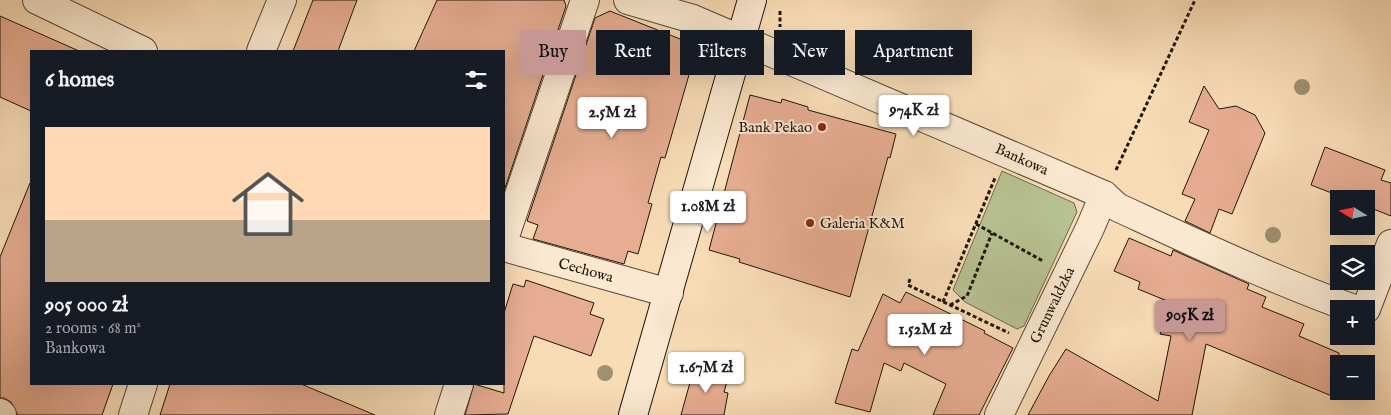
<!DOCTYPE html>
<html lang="en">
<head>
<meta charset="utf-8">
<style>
  :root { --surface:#171b24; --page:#20242c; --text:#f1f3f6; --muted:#9ea1a6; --accent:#c59692 }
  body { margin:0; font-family:"IM FELL English",serif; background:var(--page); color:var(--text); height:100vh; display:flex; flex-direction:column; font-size:19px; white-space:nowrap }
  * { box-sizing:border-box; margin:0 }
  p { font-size:16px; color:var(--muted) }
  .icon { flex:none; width:28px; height:28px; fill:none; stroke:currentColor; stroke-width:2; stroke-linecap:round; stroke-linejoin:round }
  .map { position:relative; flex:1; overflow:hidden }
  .sheet { position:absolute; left:30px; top:50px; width:475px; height:335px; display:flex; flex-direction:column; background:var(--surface); border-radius:0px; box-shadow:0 5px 20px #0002 }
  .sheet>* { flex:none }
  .guide { position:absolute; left:520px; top:30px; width:475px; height:45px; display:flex; gap:10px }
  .needle { width:32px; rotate:280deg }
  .fabs { position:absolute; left:1330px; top:190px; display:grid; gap:10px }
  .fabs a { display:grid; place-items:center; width:45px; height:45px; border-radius:0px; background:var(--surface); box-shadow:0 5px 20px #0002; font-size:25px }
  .price { position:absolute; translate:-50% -42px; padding:0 11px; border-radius:5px; background:#fff; color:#222; font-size:16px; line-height:32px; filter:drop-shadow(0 1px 2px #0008) }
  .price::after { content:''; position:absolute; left:50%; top:30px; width:15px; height:11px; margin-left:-8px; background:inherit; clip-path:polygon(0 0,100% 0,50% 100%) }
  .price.current { background:var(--accent); color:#111 }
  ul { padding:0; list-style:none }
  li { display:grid; align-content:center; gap:10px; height:265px; padding:0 15px }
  li span { display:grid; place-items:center; height:155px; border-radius:0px; color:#555 }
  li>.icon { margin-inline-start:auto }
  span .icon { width:90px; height:90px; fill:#fffc; stroke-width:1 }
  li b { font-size:21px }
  h2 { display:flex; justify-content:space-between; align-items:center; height:60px; padding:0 15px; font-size:21px }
  .chip { padding:0 18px; border-radius:0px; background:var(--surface); box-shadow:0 5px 20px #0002; font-size:18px; line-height:45px }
  .chip.current { background:var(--accent); color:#111 }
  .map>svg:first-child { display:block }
  .green { fill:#b7c292; stroke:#6c6c4e }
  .building { fill:#e7ad92; stroke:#20160b }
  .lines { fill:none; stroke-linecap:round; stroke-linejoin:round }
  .street-casing { stroke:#564836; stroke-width:30 }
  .secondary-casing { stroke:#20160b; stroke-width:30 }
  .path { stroke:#20160b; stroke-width:3; stroke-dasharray:4 2.5; stroke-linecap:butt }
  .street { stroke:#fae8d0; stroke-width:28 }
  .secondary { stroke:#fae8d0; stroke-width:28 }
  .tree { fill:#9e9072 }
  .poi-dot { fill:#8f2418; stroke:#fae8d0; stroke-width:2 }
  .labels { text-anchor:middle; stroke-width:4; stroke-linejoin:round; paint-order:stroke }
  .poi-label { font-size:15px; fill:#20160b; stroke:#fae8d0; text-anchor:end }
  .street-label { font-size:15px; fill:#20160b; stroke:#fae8d0 }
</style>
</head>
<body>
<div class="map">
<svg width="1391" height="415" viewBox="0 0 1391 415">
  <rect width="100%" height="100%" fill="#f8dcb6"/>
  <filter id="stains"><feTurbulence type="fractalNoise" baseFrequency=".004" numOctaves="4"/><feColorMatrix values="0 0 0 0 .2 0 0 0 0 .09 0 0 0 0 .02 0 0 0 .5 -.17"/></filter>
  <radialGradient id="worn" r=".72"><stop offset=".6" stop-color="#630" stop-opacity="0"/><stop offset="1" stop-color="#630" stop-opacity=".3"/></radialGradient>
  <!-- green -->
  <path class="green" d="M1002,171L1074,203L1077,212L1024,326L1017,329L965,302L953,290Z"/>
  <!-- building -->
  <g class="building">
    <path d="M313,0H357L338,51H293Z"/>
    <path d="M437,0H564L566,6L504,191V51H414Z"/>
    <path d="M610,11L690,43L695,54L665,158L661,157L648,203L652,204L638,254L628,251L624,264L533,239L538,225L527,221L595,18Z"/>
    <path d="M0,16L79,51H31V111L0,97Z"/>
    <path d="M1204,86L1219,109L1236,106L1255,115L1265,133L1232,214L1219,209L1210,233L1185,221L1195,199L1182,194L1209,130L1189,122Z"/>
    <path d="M750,95L781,103L782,99L808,107V110L896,134L890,158L888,157L850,297L739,262L740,259L709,250Z"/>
    <path d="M1325,147L1385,170L1381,180L1391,183V216L1366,206V199H1347L1311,185Z"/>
    <path d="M30,183H31V384H113L102,415H18L11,402L4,398H0V257Z"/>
    <path d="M1129,238L1171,256L1173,250L1249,284L1247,289L1266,297L1262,307L1304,324L1299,336L1339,353V399L1206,344L1192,415H1028L1049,376L1066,349L1158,401L1171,336L1160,334L1172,303L1138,289L1140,282L1114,271Z"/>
    <path d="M526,280L594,303L590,314L604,319L591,356L534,336L508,414L465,415L474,384L504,393V313L513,284L524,287Z"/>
    <path d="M906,292L985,331L984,333L1013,348L979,415H933L946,384L904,363L901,371L884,363L870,412L835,403L852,349L858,351L883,294L900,303Z"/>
    <path d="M694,368L729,374L724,392L728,393L724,415H681Z"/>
    <path d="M170,384H301L375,415H160Z"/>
  </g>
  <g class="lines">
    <!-- street casing -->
    <g class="street-casing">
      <g id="street">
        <path d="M37,0L143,51"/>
        <path d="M628,0L693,19L1104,195L1117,207C1195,243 1273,280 1354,309"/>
        <path d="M261,51L282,0"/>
        <path d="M504,239L585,0"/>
        <path d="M504,247L669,293"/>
        <path d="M1366,309L1391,244"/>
        <path d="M0,413L2,415"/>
        <path d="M133,415L143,384"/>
        <path d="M449,415L459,384"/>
        <path d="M999,415L1090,228L1104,195"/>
      </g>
    </g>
    <!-- secondary casing -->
    <g class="secondary-casing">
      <path id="secondary" d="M633,415L752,0"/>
    </g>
    <!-- path -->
    <g class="path">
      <path d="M780,11V27"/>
      <path d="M1116,170L1195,0"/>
      <path d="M976,224L1043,261"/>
      <path d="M910,279L908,285L1009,333"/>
      <path d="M943,302L995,178"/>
      <path d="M950,305L967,296L992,233"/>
    </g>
    <!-- street -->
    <use href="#street" class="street"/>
    <!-- secondary -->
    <use href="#secondary" class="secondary"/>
  </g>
  <!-- trees -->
  <g class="tree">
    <circle cx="1302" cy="87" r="8"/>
    <circle cx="1273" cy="235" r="8"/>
    <circle cx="605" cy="373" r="8"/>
  </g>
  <!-- markers -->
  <g class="poi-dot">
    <circle cx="822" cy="127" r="5"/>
    <circle cx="810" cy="223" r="5"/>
  </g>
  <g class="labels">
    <!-- poi labels -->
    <g class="poi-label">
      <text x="812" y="132">Bank Pekao</text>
      <text x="820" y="228" text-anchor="start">Galeria K&amp;M</text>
    </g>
    <!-- street labels -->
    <g class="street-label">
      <text transform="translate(1022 159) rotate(24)" y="5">Bankowa</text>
      <text transform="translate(586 270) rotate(15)" y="5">Cechowa</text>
      <text transform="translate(1052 305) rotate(-64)" y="5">Grunwaldzka</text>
    </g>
  </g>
  <rect width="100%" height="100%" filter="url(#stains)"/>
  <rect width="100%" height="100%" fill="url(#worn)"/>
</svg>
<div class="fabs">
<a><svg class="needle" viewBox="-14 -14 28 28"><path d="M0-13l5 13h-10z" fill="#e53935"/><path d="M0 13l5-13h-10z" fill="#9ea1a6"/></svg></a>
<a><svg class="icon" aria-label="layers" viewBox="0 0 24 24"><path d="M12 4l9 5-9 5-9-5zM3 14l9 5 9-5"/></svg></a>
<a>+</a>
<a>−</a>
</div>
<b class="price" style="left:914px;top:137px">974K zł</b>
<b class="price" style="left:612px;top:139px">2.5M zł</b>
<b class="price" style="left:708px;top:233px">1.08M zł</b>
<b class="price current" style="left:1190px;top:342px">905K zł</b>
<b class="price" style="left:925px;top:356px">1.52M zł</b>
<b class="price" style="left:706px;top:394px">1.67M zł</b>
<div class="guide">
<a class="chip current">Buy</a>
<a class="chip">Rent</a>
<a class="chip">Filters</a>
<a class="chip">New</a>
<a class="chip">Apartment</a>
</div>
<section class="sheet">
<h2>6 homes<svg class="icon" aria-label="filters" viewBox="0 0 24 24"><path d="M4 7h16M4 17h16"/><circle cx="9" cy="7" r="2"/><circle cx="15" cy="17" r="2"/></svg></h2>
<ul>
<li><span style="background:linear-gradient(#ffd9b3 60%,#b9a48a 0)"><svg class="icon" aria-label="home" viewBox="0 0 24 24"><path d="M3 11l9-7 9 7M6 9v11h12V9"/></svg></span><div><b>905 000 zł</b><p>2 rooms · 68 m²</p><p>Bankowa</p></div></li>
</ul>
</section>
</div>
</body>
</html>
